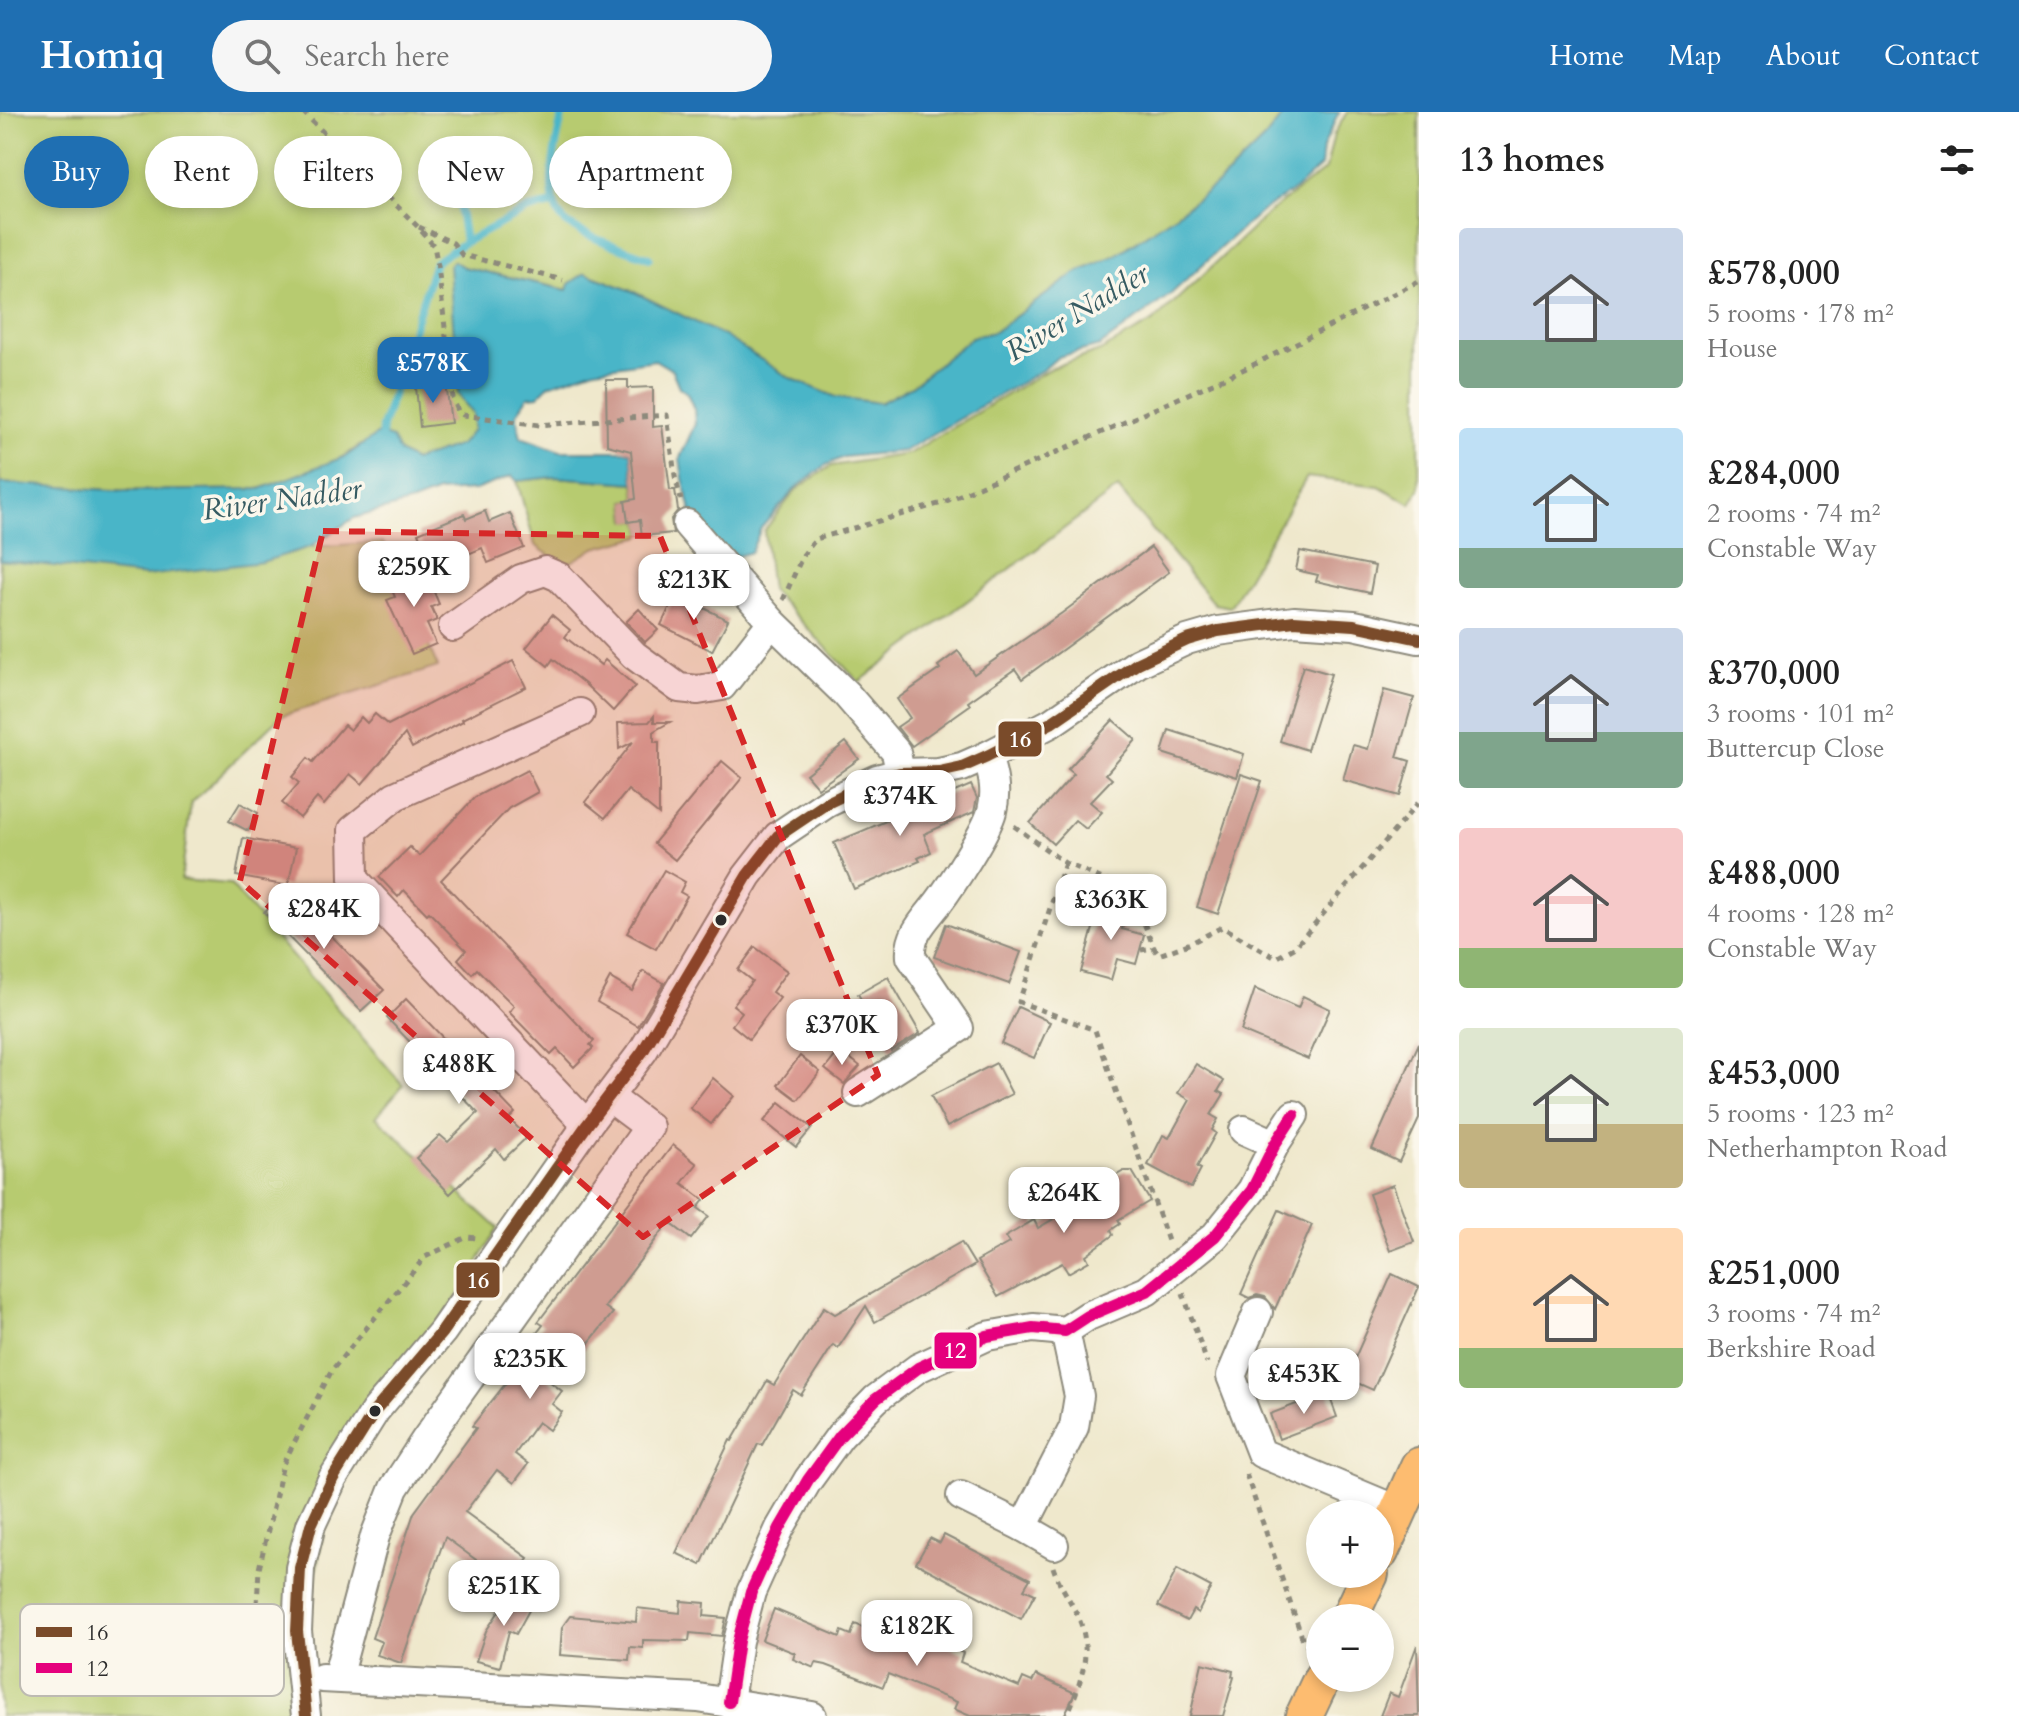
<!DOCTYPE html>
<html lang="en">
<head>
<meta charset="utf-8">
<style>
  :root { --surface:#fff; --page:#f6f6f6; --text:#222; --muted:#767676; --accent:#1f6fb2 }
  body { margin:0; font-family:Cardo,serif; background:var(--page); color:var(--text); height:100vh; display:flex; flex-direction:column; font-size:30px; white-space:nowrap }
  * { box-sizing:border-box; margin:0 }
  p { font-size:26px; color:var(--muted) }
  .icon { flex:none; width:44px; height:44px; fill:none; stroke:currentColor; stroke-width:2; stroke-linecap:round; stroke-linejoin:round }
  .map { position:relative; flex:1; overflow:hidden }
  .side { display:flex; flex-direction:column; background:var(--surface); width:600px }
  .side>* { flex:none }
  .hud { position:absolute; left:24px; top:24px; width:760px; height:72px; display:flex; gap:16px }
  .controls { position:absolute; left:1306px; top:1388px; display:grid; gap:16px }
  .controls a { display:grid; place-items:center; width:88px; height:88px; border-radius:50%; background:var(--surface); box-shadow:0 4px 12px #0003; font-size:40px }
  .price { position:absolute; translate:-50% -68px; padding:0 18px; border-radius:16px; background:#fff; color:#222; font-size:26px; line-height:52px; filter:drop-shadow(0 2px 4px #0008) }
  .price::after { content:''; position:absolute; left:50%; top:48px; width:24px; height:18px; margin-left:-12px; background:inherit; clip-path:polygon(0 0,100% 0,50% 100%) }
  .price.selected { background:var(--accent); color:#fff }
  ul { padding:0; list-style:none }
  li { display:flex; align-items:center; gap:24px; height:200px; padding:0 40px }
  li span { display:grid; place-items:center; flex:none; width:224px; height:160px; border-radius:8px; color:#555 }
  li>.icon { margin-inline-start:auto }
  span .icon { width:96px; height:96px; fill:#fffc; stroke-width:1 }
  li b { font-size:34px }
  h2 { display:flex; justify-content:space-between; align-items:center; height:96px; padding:0 40px; font-size:34px }
  .tag { padding:0 28px; border-radius:36px; background:var(--surface); box-shadow:0 4px 12px #0003; font-size:28px; line-height:72px }
  .tag.selected { background:var(--accent); color:#fff }
  header { display:flex; align-items:center; gap:48px; box-sizing:border-box; height:112px; padding:0 40px; background:var(--accent); color:#fff }
  header strong { font-size:38px }
  nav { display:flex; gap:44px; margin-inline-start:auto; font-size:28px }
  .search { width:560px; height:72px; background:var(--page); display:flex; align-items:center; gap:20px; box-sizing:border-box; padding:0 28px; border-radius:44px; color:var(--muted); font-size:30px }
  main { display:flex; flex:1; min-height:0 }
  .map>svg:first-child { display:block }
  .green { fill:#b7cb6f; stroke:#717b4d; stroke-width:2 }
  .water { fill:#4ab5c8; stroke:#3a707a; stroke-width:2 }
  .lines { fill:none; stroke-linecap:round; stroke-linejoin:round }
  .stream { stroke:#4ab5c8; stroke-width:8 }
  .building { fill:#cf9c91 }
  .minor-casing { stroke:#8d8a7c; stroke-width:32 }
  .major-casing { stroke:#8d8a7c; stroke-width:40 }
  .path { stroke:#8d8a7c; stroke-width:5; stroke-dasharray:6 6; stroke-linecap:butt }
  .minor { stroke:#fff; stroke-width:28 }
  .major { stroke:#fdbc70; stroke-width:36 }
  .bus-1-casing { stroke:#fbf7ec; stroke-width:18 }
  .bus-2-casing { stroke:#fbf7ec; stroke-width:18 }
  .bus-1 { stroke:#7a4b2a; stroke-width:12 }
  .bus-2 { stroke:#e5007d; stroke-width:12 }
  .marked { fill:#d62828; fill-opacity:0.2; stroke:#d62828; stroke-width:6; stroke-dasharray:16 10; stroke-linejoin:round }
  .bus-dot { fill:#2b2b2b; stroke:#fbf7ec; stroke-width:3 }
  .labels { text-anchor:middle; stroke-width:7; stroke-linejoin:round; paint-order:stroke }
  .water-label { font-size:30px; font-style:italic; fill:#365b62; stroke:#fbf7ec }
  .key { fill:#fbf7ec; stroke:#bdbab2; stroke-width:2 }
  .key-label { font-size:22px; fill:#2b2b2b }
  .line-badge { stroke:#fbf7ec; stroke-width:3 }
  .badge-label { font-size:22px; text-anchor:middle; font-weight:bold; fill:#fff }
</style>
</head>
<body>
<header>
<strong>Homiq</strong>
<div class="search"><svg class="icon" aria-label="search" viewBox="0 0 24 24"><circle cx="10" cy="10" r="6"/><path d="M15 15l6 6"/></svg>Search here</div>
<nav><a>Home</a><a>Map</a><a>About</a><a>Contact</a></nav>
</header>
<main>
<div class="map">
<svg width="1419" height="1604" viewBox="0 0 1419 1604">
  <rect width="100%" height="100%" fill="#fbf7ec"/>
  <filter id="ink" filterUnits="userSpaceOnUse"><feTurbulence type="fractalNoise" baseFrequency=".0125" numOctaves="2"/><feDisplacementMap in="SourceGraphic" scale="16" xChannelSelector="R" yChannelSelector="G"/><feConvolveMatrix kernelMatrix="1 2 1 2 8 2 1 2 1" color-interpolation-filters="sRGB"/></filter>
  <filter id="wash" filterUnits="userSpaceOnUse"><feTurbulence type="fractalNoise" baseFrequency=".006" numOctaves="4" result="noise"/><feDisplacementMap in="SourceGraphic" scale="32" xChannelSelector="R" yChannelSelector="G"/><feGaussianBlur stdDeviation="1.8" result="paint"/><feColorMatrix in="noise" values="0 0 0 0 0 0 0 0 0 0 0 0 0 0 0 0 0 1.4 0 .05"/><feComposite in="paint" operator="in"/></filter>
  <g filter="url(#wash)">
    <rect width="100%" height="100%" fill="#efe8cc"/>
    <!-- green -->
    <g class="green">
      <path d="M0,0H1285L1265,26L1221,69L1174,104L1114,144L1076,161L994,220L972,225L912,274L880,291L836,285L790,266L724,224L632,179L585,161L569,172L568,178L463,155L454,149L458,282L473,302V318L461,333L414,349L399,340L362,332C334,353 296,368 262,376C245,380 225,377 207,378C138,380 69,377 0,371Z"/>
      <path d="M1347,0H1419V377L1411,392L1379,374L1307,365L1230,495L1214,492L1118,376L859,570L771,478L764,419L796,378L831,354L908,342L1051,256L1100,239L1154,209L1272,98L1326,57L1334,22Z"/>
      <path d="M555,365L634,371L636,387L625,389L627,409L640,408L642,424L595,436L564,454L535,433L517,369Z"/>
      <path d="M0,413L310,435L383,430L438,555L281,604L191,691L181,768L230,772L403,973L376,1005L498,1116L462,1178L333,1366L290,1604H0Z"/>
    </g>
    <!-- water -->
    <path class="water" d="M1285,0H1339L1323,35L1321,54L1296,77L1263,98L1231,126L1171,182L1100,234L1058,245L1044,257L904,339L844,345L826,353L796,376L761,416L751,440L738,444L721,443L694,410L683,367L680,346L695,312L694,297L687,281L679,275L672,258L655,248L595,257L549,273L538,284L528,285L516,303L521,325L560,339H631L634,371L555,365L517,369L512,364L475,378L438,380L412,390L354,406L310,435L262,450L146,464L0,448V371L127,379L260,377L346,344L379,321L392,326L399,340L414,349L460,333L473,318V302L458,282L449,153L454,149L463,155L567,178L569,172L585,161L632,179L724,224L790,266L836,285L880,291L912,274L972,225L994,220L1076,161L1114,144L1174,104L1221,69L1265,26Z"/>
    <g class="lines">
      <!-- stream -->
      <g class="stream">
        <path d="M563,0C557,28 539,93 568,112C592,128 623,136 649,146"/>
        <path d="M451,40L465,130"/>
        <path d="M381,332L382,315L435,150L465,130L528,97L554,92"/>
      </g>
    </g>
    <g id="blocks">
      <!-- building -->
      <g class="building">
        <path d="M606,268H628V276L653,275V315L662,314L670,378H675L678,398L671,407L673,421L642,424L640,408L628,410L625,389L636,387L631,339L607,333Z"/>
        <path d="M446,271L451,311L420,315L416,275Z"/>
        <path d="M485,399L489,410L510,401L524,436L488,451L482,436L433,457L418,421L464,402L466,407Z"/>
        <path d="M1151,435L1169,460L1022,567L1015,557L968,590L970,593L912,634L897,615L910,606L897,587L940,557L938,554L958,539L974,562L1062,501Z"/>
        <path d="M1300,439L1375,454L1370,481L1316,469L1318,463L1296,458Z"/>
        <path d="M424,456L439,492L431,495L437,508L427,512L436,532L412,542L387,488L395,485L389,471Z"/>
        <path d="M676,482L728,508L712,539L661,513Z"/>
        <path d="M639,497L658,518L645,530L626,510Z"/>
        <path d="M552,503L570,518L565,525L601,553L605,548L635,574L613,599L585,572L553,547L548,554L526,536Z"/>
        <path d="M513,549L526,575L462,607L463,609L412,636L405,622L362,672L350,662L324,693L317,686L300,706L282,691L299,671L292,665L308,646L313,650L344,613L350,618L361,605L367,611L375,602L388,613Z"/>
        <path d="M1303,554L1331,562L1307,638L1280,629Z"/>
        <path d="M1384,578L1414,586L1397,645L1410,649L1400,684L1343,668L1353,633L1368,637Z"/>
        <path d="M654,604V610H670L654,619V630H659V703L628,678L605,706L585,690L633,630L619,637L618,611L649,610Z"/>
        <path d="M1113,608L1136,628L1106,662L1112,667L1090,690L1102,700L1086,717L1075,708L1053,732L1030,711L1074,662L1068,657Z"/>
        <path d="M1169,618L1244,642L1237,665L1162,641Z"/>
        <path d="M846,630L859,647L818,676L806,662Z"/>
        <path d="M722,649L742,666L675,748L654,731Z"/>
        <path d="M527,658L538,680L509,696L441,768L594,929L590,933L593,936L574,955L557,937L551,943L509,900L514,894L477,857L472,862L458,847L466,838L429,800L427,802L404,778L398,785L379,765L410,735L419,744L475,685Z"/>
        <path d="M1241,662L1262,669L1218,802L1197,795Z"/>
        <path d="M971,673L977,686L974,700L924,722L931,740L918,746L920,749L854,777L834,731Z"/>
        <path d="M240,691L258,701L248,719L229,709Z"/>
        <path d="M243,726L296,736L288,774L236,764Z"/>
        <path d="M664,758L685,770L680,780L687,784L656,837L627,821Z"/>
        <path d="M287,778L384,878L361,899L264,800Z"/>
        <path d="M1106,787L1129,794L1122,817L1144,823L1136,852L1117,847L1111,868L1081,860L1095,809L1099,811Z"/>
        <path d="M946,812L1021,840L1009,872L934,845Z"/>
        <path d="M755,835L787,859L772,880L780,886L749,927L732,913L742,900L733,893L752,869L738,858Z"/>
        <path d="M643,859L664,871L638,914L597,890L610,866L632,879Z"/>
        <path d="M888,865L920,921L891,939L858,882Z"/>
        <path d="M1255,877L1298,896L1303,884L1330,897L1308,947L1241,919Z"/>
        <path d="M406,887L515,1001L509,1007L527,1025L504,1047L496,1037L450,1082L416,1046L440,1023L448,1030L478,1001L387,906Z"/>
        <path d="M1018,895L1050,910L1034,946L1001,931Z"/>
        <path d="M1419,931V1007L1399,1050L1372,1037Z"/>
        <path d="M840,938L860,954L844,972L825,957Z"/>
        <path d="M800,944L820,960L798,988L778,973Z"/>
        <path d="M996,951L1012,982L947,1015L931,984Z"/>
        <path d="M1196,952L1224,969L1218,979L1224,982L1211,1003L1218,1007L1212,1018L1216,1021L1197,1055L1201,1057L1191,1076L1148,1053L1163,1023L1169,1026L1190,988L1178,981Z"/>
        <path d="M713,966L734,984L711,1012L690,996Z"/>
        <path d="M780,990L812,1016L796,1035L764,1009Z"/>
        <path d="M673,1033L697,1052L682,1071L704,1088L698,1096L709,1104L691,1127L669,1110L605,1195L613,1201L579,1243L568,1234L544,1265L562,1279L552,1292L562,1300L549,1318L538,1310L515,1342L528,1352L514,1371L497,1358L465,1400L528,1446L509,1472L445,1425L401,1551L377,1543L382,1530L372,1526L414,1401L476,1316L472,1314L510,1266L505,1262L543,1213L538,1210Z"/>
        <path d="M1124,1059H1132L1150,1089L1118,1108L1120,1112L1111,1118L1113,1123L1086,1143L1089,1149L1068,1161L1062,1151L998,1185L977,1149L1009,1131L1005,1125L1034,1108L1038,1116L1072,1096L1069,1090Z"/>
        <path d="M1393,1073L1414,1130L1390,1139L1369,1082Z"/>
        <path d="M1279,1098L1312,1113L1275,1197L1265,1185L1257,1183L1249,1186L1241,1182Z"/>
        <path d="M961,1130L975,1153L875,1210L866,1194L838,1236L833,1233L801,1283L793,1278L762,1333L758,1332L701,1453L676,1441L730,1328L732,1329L767,1269L774,1273L824,1195L835,1202Z"/>
        <path d="M1392,1162L1419,1175L1373,1278L1346,1266Z"/>
        <path d="M1328,1280L1337,1305L1279,1327L1270,1302Z"/>
        <path d="M944,1423L1030,1467L1024,1477L1035,1482L1021,1507L916,1451L930,1426L940,1431Z"/>
        <path d="M1177,1457L1211,1475L1198,1501L1193,1498L1187,1509L1158,1494Z"/>
        <path d="M518,1471L521,1472L518,1482L533,1491L516,1522L509,1519L500,1555L476,1549L486,1519Z"/>
        <path d="M681,1489L705,1491L704,1504L726,1506L722,1524L690,1521L689,1529L643,1528V1536L630,1535L629,1548L560,1543L562,1515L570,1504L636,1510L637,1496L680,1501Z"/>
        <path d="M774,1497L840,1525L842,1519L851,1523L855,1512L905,1532L910,1518L963,1541L960,1550L1019,1575L1023,1566L1032,1570L1036,1563L1075,1581L1064,1604H970L954,1597L957,1590L888,1562L883,1575L826,1553L816,1551L814,1556L793,1547L795,1541L762,1528Z"/>
        <path d="M1417,1533L1419,1604H1380L1389,1581L1398,1585Z"/>
        <path d="M1202,1551L1233,1559L1232,1564L1234,1565L1223,1604H1190Z"/>
      </g>
    </g>
  </g>
  <g filter="url(#ink)">
    <use href="#blocks" fill-opacity="0" stroke="#8d8a7c" stroke-width="2"/>
    <g class="lines">
      <!-- minor casing -->
      <g class="minor-casing">
        <g id="minor">
          <path d="M687,412L772,510L846,582L896,640L900,661"/>
          <path d="M453,515L521,467L545,459L559,465L634,543L679,576L698,578L722,574L772,510"/>
          <path d="M580,601L395,684L353,718L354,767L587,1013"/>
          <path d="M858,981L959,916L911,845C909,822 925,808 938,791C951,774 987,719 992,699C997,679 993,663 987,644"/>
          <path d="M1244,1018L1275,1032"/>
          <path d="M1258,1200L1231,1264L1261,1341L1399,1399"/>
          <path d="M961,1384L1023,1415L1074,1315L1079,1284L1065,1219"/>
          <path d="M1023,1415L1054,1433"/>
          <path d="M322,1566L698,1586L812,1604"/>
          <path d="M337,1566L375,1424L394,1376L426,1327L649,1015L609,985"/>
          <path d="M729,1590L738,1529L751,1480L780,1416L808,1368L840,1324L876,1287L918,1256L987,1224L1033,1216L1065,1219L1088,1204L1147,1179L1215,1124L1252,1078L1275,1032L1294,1003"/>
          <path d="M306,1604L297,1519L300,1456L311,1413L333,1366L375,1299L442,1220L587,1013L643,939L747,764L778,724L827,691L877,667L900,661L939,660L962,655L987,644L1051,611L1138,551L1187,528L1218,519L1294,509L1354,513L1419,527"/>
        </g>
      </g>
      <!-- major casing -->
      <g class="major-casing">
        <g id="major">
          <path d="M1380,1440L1419,1354"/>
          <path d="M1349,1506L1370,1462"/>
          <path d="M1304,1604L1322,1566"/>
        </g>
      </g>
      <!-- path -->
      <g class="path">
        <path d="M303,0L418,115L434,134L438,154L453,286L458,299L463,303L540,313L667,303L675,364L681,388"/>
        <path d="M419,115L453,131L462,143L563,168"/>
        <path d="M783,488L803,443L816,427L942,391L1249,255L1419,169"/>
        <path d="M1014,714L1065,751L1121,775L1136,791L1154,836"/>
        <path d="M1065,751L1019,890L1095,918L1168,1129"/>
        <path d="M1141,838L1154,836L1159,843L1191,831L1222,815L1276,846L1294,836L1418,691"/>
        <path d="M1183,1181L1207,1251"/>
        <path d="M1246,1362L1304,1531L1318,1538"/>
        <path d="M1053,1455C1060,1476 1074,1492 1081,1512C1092,1544 1079,1574 1067,1604"/>
        <path d="M277,1565L253,1564L259,1457L283,1352L332,1258L425,1145L467,1125L479,1126"/>
      </g>
      <!-- minor -->
      <use href="#minor" class="minor"/>
      <!-- major -->
      <use href="#major" class="major"/>
      <!-- bus-1 casing -->
      <g class="bus-1-casing">
        <path id="bus-1" d="M306,1604L297,1519L300,1456L311,1413L333,1366L375,1299L442,1220L587,1013L643,939L747,764L778,724L827,691L877,667L900,661L939,660L962,655L987,644L1051,611L1138,551L1187,528L1218,519L1294,509L1354,513L1419,527"/>
      </g>
      <!-- bus-2 casing -->
      <g class="bus-2-casing">
        <path id="bus-2" d="M729,1590L738,1529L751,1480L780,1416L808,1368L840,1324L876,1287L918,1256L987,1224L1033,1216L1065,1219L1088,1204L1147,1179L1215,1124L1252,1078L1275,1032L1294,1003"/>
      </g>
      <!-- bus-1 -->
      <use href="#bus-1" class="bus-1"/>
      <!-- bus-2 -->
      <use href="#bus-2" class="bus-2"/>
    </g>
  </g>
  <!-- marked area -->
  <path class="marked" d="M323,419L660,424L878,963L643,1125L240,769Z"/>
  <!-- markers -->
  <g class="bus-dot">
    <circle cx="721" cy="808" r="7"/>
    <circle cx="375" cy="1299" r="7"/>
  </g>
  <g class="labels">
    <!-- water labels -->
    <g class="water-label">
      <text transform="translate(1077 200) rotate(-31)" y="10">River Nadder</text>
      <text transform="translate(282 387) rotate(-8)" y="10">River Nadder</text>
    </g>
  </g>
  <!-- legend -->
  <rect x="20" y="1492" width="264" height="92" rx="12" class="key"/>
  <rect x="36" y="1515" width="36" height="10" fill="#7a4b2a"/>
  <rect x="36" y="1551" width="36" height="10" fill="#e5007d"/>
  <g class="key-label">
    <text x="86" y="1528">16</text>
    <text x="86" y="1564">12</text>
  </g>
  <g class="line-badge">
    <rect x="997" y="608" width="46" height="38" rx="8" fill="#7a4b2a"/>
    <rect x="455" y="1149" width="46" height="38" rx="8" fill="#7a4b2a"/>
    <rect x="933" y="1219" width="45" height="39" rx="8" fill="#e5007d"/>
  </g>
  <g class="badge-label">
    <text x="1020" y="635">16</text>
    <text x="478" y="1176">16</text>
    <text x="955" y="1246">12</text>
  </g>
</svg>
<div class="controls">
<a>+</a>
<a>−</a>
</div>
<b class="price selected" style="left:433px;top:293px">£578K</b>
<b class="price" style="left:414px;top:497px">£259K</b>
<b class="price" style="left:694px;top:510px">£213K</b>
<b class="price" style="left:900px;top:726px">£374K</b>
<b class="price" style="left:1111px;top:830px">£363K</b>
<b class="price" style="left:324px;top:839px">£284K</b>
<b class="price" style="left:842px;top:955px">£370K</b>
<b class="price" style="left:459px;top:994px">£488K</b>
<b class="price" style="left:1064px;top:1123px">£264K</b>
<b class="price" style="left:530px;top:1289px">£235K</b>
<b class="price" style="left:1304px;top:1304px">£453K</b>
<b class="price" style="left:504px;top:1516px">£251K</b>
<b class="price" style="left:917px;top:1556px">£182K</b>
<div class="hud">
<a class="tag selected">Buy</a>
<a class="tag">Rent</a>
<a class="tag">Filters</a>
<a class="tag">New</a>
<a class="tag">Apartment</a>
</div>
</div>
<section class="side">
<h2>13 homes<svg class="icon" aria-label="filters" viewBox="0 0 24 24"><path d="M4 7h16M4 17h16"/><circle cx="9" cy="7" r="2"/><circle cx="15" cy="17" r="2"/></svg></h2>
<ul>
<li><span style="background:linear-gradient(#c9d6e8 70%,#7fa58c 0)"><svg class="icon" aria-label="home" viewBox="0 0 24 24"><path d="M3 11l9-7 9 7M6 9v11h12V9"/></svg></span><div><b>£578,000</b><p>5 rooms · 178 m²</p><p>House</p></div></li>
<li><span style="background:linear-gradient(#bfe0f5 75%,#7fa58c 0)"><svg class="icon" aria-label="home" viewBox="0 0 24 24"><path d="M3 11l9-7 9 7M6 9v11h12V9"/></svg></span><div><b>£284,000</b><p>2 rooms · 74 m²</p><p>Constable Way</p></div></li>
<li><span style="background:linear-gradient(#c9d6e8 65%,#7fa58c 0)"><svg class="icon" aria-label="home" viewBox="0 0 24 24"><path d="M3 11l9-7 9 7M6 9v11h12V9"/></svg></span><div><b>£370,000</b><p>3 rooms · 101 m²</p><p>Buttercup Close</p></div></li>
<li><span style="background:linear-gradient(#f6c9c9 75%,#8fb573 0)"><svg class="icon" aria-label="home" viewBox="0 0 24 24"><path d="M3 11l9-7 9 7M6 9v11h12V9"/></svg></span><div><b>£488,000</b><p>4 rooms · 128 m²</p><p>Constable Way</p></div></li>
<li><span style="background:linear-gradient(#dfe7d0 60%,#c2b280 0)"><svg class="icon" aria-label="home" viewBox="0 0 24 24"><path d="M3 11l9-7 9 7M6 9v11h12V9"/></svg></span><div><b>£453,000</b><p>5 rooms · 123 m²</p><p>Netherhampton Road</p></div></li>
<li><span style="background:linear-gradient(#ffd9b3 75%,#8fb573 0)"><svg class="icon" aria-label="home" viewBox="0 0 24 24"><path d="M3 11l9-7 9 7M6 9v11h12V9"/></svg></span><div><b>£251,000</b><p>3 rooms · 74 m²</p><p>Berkshire Road</p></div></li>
</ul>
</section>
</main>
</body>
</html>
